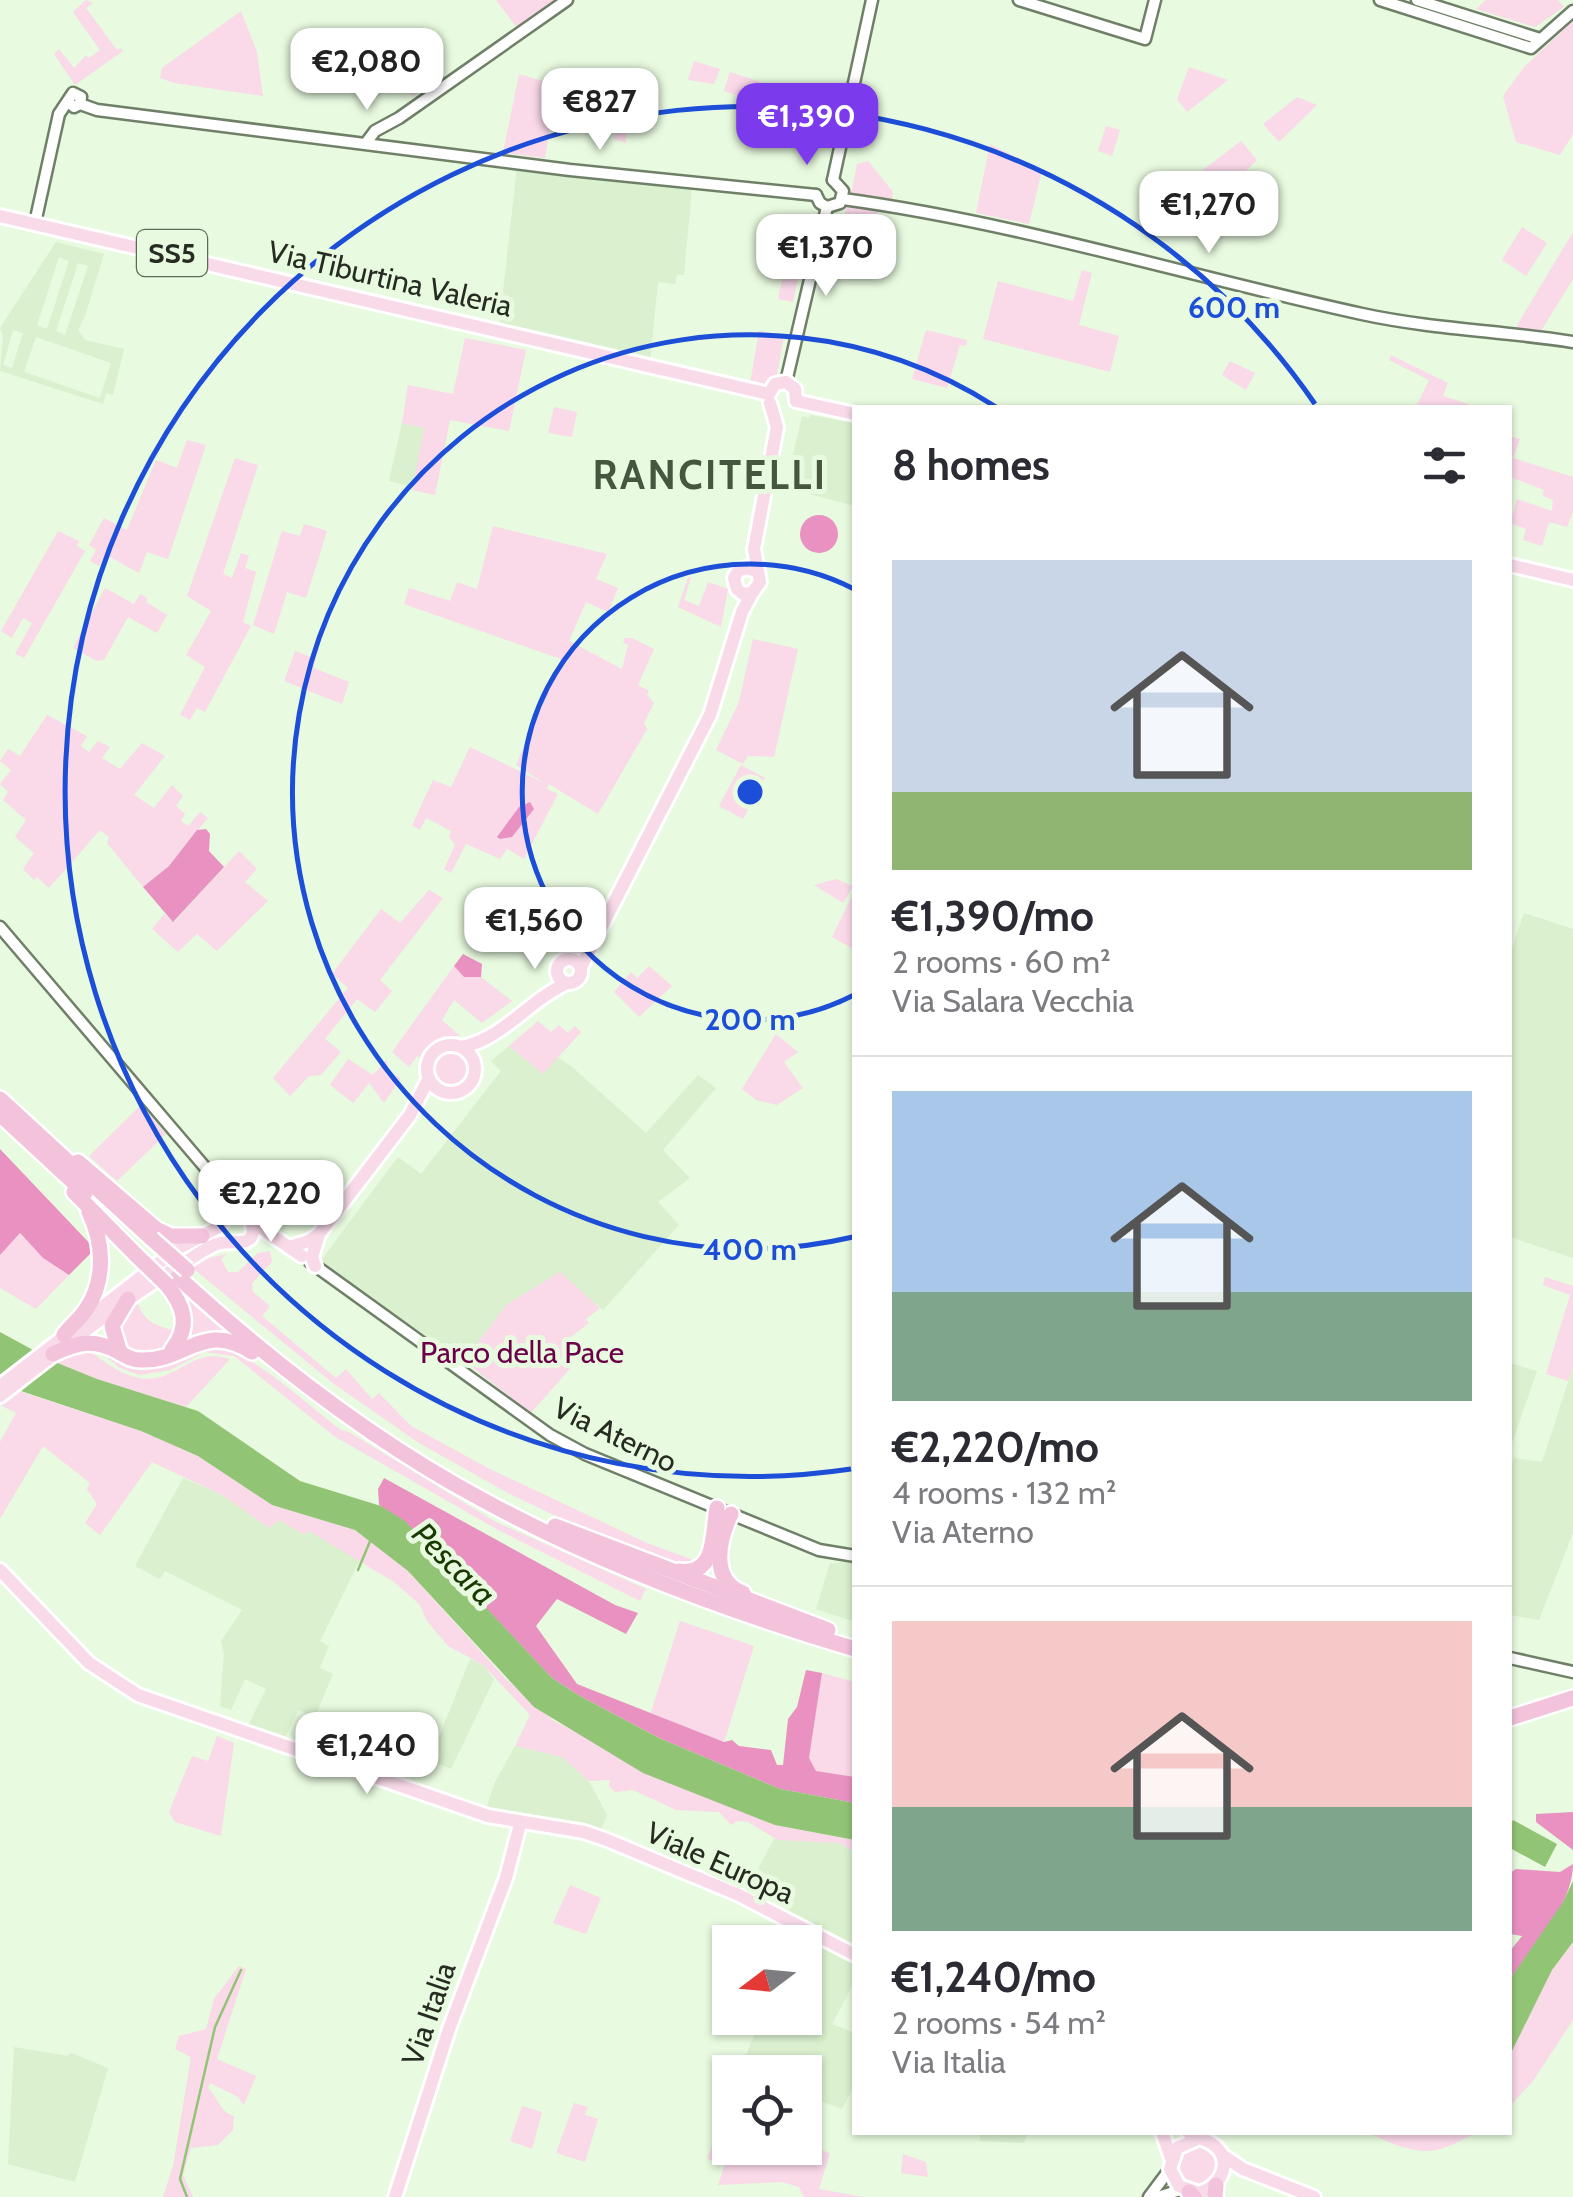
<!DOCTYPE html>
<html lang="en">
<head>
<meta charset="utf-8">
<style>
  :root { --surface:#fff; --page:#f7f7f7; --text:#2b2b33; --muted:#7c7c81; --line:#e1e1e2; --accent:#7c3aed }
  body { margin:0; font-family:Cabin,sans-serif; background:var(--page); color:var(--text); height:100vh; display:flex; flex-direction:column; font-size:38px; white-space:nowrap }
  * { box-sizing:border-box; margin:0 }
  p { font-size:32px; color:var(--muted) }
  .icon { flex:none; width:55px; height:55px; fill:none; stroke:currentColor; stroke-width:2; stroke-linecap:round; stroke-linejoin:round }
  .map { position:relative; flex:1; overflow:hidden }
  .details { position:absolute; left:852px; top:405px; width:660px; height:1730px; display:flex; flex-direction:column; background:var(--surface); border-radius:0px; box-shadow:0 2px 8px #0004 }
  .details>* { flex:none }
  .needle { width:65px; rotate:254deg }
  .controls { position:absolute; left:712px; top:1925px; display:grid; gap:20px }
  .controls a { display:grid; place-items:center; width:110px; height:110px; border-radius:0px; background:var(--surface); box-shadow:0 2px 8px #0004; font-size:50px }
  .price { position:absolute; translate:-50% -85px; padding:0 22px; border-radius:20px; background:#fff; color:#222; font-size:32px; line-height:65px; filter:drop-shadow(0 2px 5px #0008) }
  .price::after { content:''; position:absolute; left:50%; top:60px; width:30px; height:22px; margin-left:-15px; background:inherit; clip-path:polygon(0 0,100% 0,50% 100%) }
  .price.current { background:var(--accent); color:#fff }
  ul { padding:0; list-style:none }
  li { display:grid; align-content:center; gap:20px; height:530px; padding:0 40px }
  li+li { border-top:2px solid var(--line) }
  li span { display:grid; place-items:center; height:310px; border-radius:0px; color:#555 }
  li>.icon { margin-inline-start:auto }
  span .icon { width:180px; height:180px; fill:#fffc; stroke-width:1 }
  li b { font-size:42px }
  h2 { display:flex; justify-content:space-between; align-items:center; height:120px; padding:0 40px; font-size:42px }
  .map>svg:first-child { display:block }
  .built { fill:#daf0ce; fill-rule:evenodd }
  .green { fill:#fad9e9 }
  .forest { fill:#e992c1 }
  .water { fill:#92c476 }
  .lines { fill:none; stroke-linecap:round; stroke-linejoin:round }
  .stream { stroke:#92c476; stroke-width:2.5 }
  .minor-casing { stroke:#708068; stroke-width:15 }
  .major-casing { stroke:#fff; stroke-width:18 }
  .highway-casing { stroke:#fff; stroke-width:20 }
  .minor { stroke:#fff; stroke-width:10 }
  .major { stroke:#f8dae9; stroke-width:12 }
  .highway { stroke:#f3c2db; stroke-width:15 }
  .highway-bridge-casing { stroke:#fff; stroke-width:20; stroke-linecap:butt }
  .highway-bridge { stroke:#f3c2db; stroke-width:15 }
  .ring { fill:none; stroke:#1d4ed8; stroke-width:5 }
  .labels { text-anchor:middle; stroke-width:10; stroke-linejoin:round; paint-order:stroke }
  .shield { fill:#e8fadf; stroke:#606a5b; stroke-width:2.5 }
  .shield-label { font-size:28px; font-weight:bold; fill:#262c22 }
  .street-label { font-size:30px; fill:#262c22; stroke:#e8fadf }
  .park-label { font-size:30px; fill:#6b0049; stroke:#e8fadf }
  .water-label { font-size:32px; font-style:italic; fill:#1a3901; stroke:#e8fadf }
  .district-label { font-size:40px; font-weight:bold; letter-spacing:2.5px; fill:#47563f; stroke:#e8fadf }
  .centre { fill:#1d4ed8; stroke:#e8fadf; stroke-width:5 }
  .ring-label { font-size:30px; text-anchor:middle; font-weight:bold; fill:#1d4ed8; stroke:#e8fadf; stroke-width:10; stroke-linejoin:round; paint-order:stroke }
</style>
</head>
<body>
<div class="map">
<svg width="1573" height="2197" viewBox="0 0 1573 2197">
  <rect width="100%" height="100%" fill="#e8fadf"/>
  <!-- built -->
  <g class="built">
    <path d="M517,167L692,187L684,275L677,274L675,284L658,282L650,362L499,328Z"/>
    <path d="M56,242L104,254L85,316L78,330L85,340L124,349L113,395L106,393L103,404L0,371L3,335L0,328ZM59,257L69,261L47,329L37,325ZM78,263L88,266L65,335L56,331ZM13,330L23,333L12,368L3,365ZM36,337L111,363L100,398L24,372Z"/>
    <path d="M810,415L855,423V506L790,489L793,475L789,471L802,416L809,418Z"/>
    <path d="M402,423L425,428L413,487L389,481Z"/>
    <path d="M1524,913L1573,929V1258L1510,1237V954Z"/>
    <path d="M509,1046L543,1074L557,1057L571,1066L646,1133L698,1075L716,1088L663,1150L690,1178L658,1202L679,1225L603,1310L559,1273L506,1305L464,1361L319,1263L398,1157L421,1174L501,1071L491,1061Z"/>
    <path d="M1510,1363L1537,1371L1510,1449Z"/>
    <path d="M1573,1367V1533L1539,1620L1510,1615V1470L1514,1458L1542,1462Z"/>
    <path d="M183,1478L222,1495L269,1528L279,1520L305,1535L309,1531L360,1560L320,1641L329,1646L320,1668L333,1674L315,1717L298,1710L284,1740L248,1726L266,1689L245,1679L231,1710L220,1706L224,1654L221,1641L242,1610L165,1571L160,1579L135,1566Z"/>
    <path d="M855,1562V1622L816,1609L830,1563Z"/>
    <path d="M470,1659L483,1665L494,1679L451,1769L430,1760Z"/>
    <path d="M515,1746L562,1757L589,1781L607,1815L600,1833L485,1812L495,1782Z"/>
    <path d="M774,1839L840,1843L855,1853V1950L745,1893Z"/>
    <path d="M799,1934L855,1961V1981L832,2024L855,2033V2084L842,2109L805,2095V2072H739L761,2018H805V1942H795Z"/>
    <path d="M14,2047L68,2056L71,2053L108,2068L75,2182L8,2164Z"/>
    <path d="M980,2133V2132L1028,2133L1024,2143L980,2141Z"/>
  </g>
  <!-- green -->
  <g class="green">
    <path d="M86,0L93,3L86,8L117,50L121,48L123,51L75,85L54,54L59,49L74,68L86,55L89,58L100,50L73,12Z"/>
    <path d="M496,0H559L518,29Z"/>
    <path d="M1486,0H1558L1564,7L1535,27L1476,9Z"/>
    <path d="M241,11L257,52L263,96L174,83L160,78L162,68Z"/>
    <path d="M1573,21V134L1560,155L1516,142L1503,96L1524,67Z"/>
    <path d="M384,38L392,41L426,88L412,96Z"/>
    <path d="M694,61L720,69L714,84L688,80Z"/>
    <path d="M1189,67L1228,80L1187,112L1177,99Z"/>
    <path d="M730,72L761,82L755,101L724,91Z"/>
    <path d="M519,74L557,85L545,158L503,153Z"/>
    <path d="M1297,97L1317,105L1279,142L1263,124Z"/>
    <path d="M627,100L653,108L626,130V143L614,139Z"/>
    <path d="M1106,126L1120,130L1112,156L1098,151Z"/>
    <path d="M1241,141L1257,160L1220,196L1199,173Z"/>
    <path d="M990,144L1042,170L1029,224L976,213Z"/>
    <path d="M868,161L893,192L892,199L851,194L857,164Z"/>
    <path d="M1175,191L1196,215L1189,221L1173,218L1168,222L1162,217L1165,212L1159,204Z"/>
    <path d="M847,204L879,210L871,240L841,233Z"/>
    <path d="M1522,227L1547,243L1526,276L1502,260Z"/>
    <path d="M1573,232V279L1541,331L1516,327Z"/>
    <path d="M789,246L804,249L793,302L778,299Z"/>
    <path d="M1082,270L1092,273L1079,325L1119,336L1110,372L983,339L998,281L1073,301Z"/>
    <path d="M926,330L967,340L966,346L960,345L947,388L912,379Z"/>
    <path d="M759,331L784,335L776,381L768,389L750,384Z"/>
    <path d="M465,338L526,350L509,431L450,420L435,495L412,490L424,428L402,423L408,385L453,394Z"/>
    <path d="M1391,355L1448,383L1443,396L1477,407H1416L1429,380L1389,360Z"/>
    <path d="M1230,361L1255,373L1246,390L1222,375Z"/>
    <path d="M554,407L577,412L572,437L548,433Z"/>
    <path d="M1510,436L1520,439L1513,458L1573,477V511L1567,527L1549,522L1542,546L1523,540L1526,529L1510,523L1517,499L1552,511L1553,500L1543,496L1544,490L1510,477Z"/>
    <path d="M187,440L206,445L168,559L147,552L139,573L106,555L99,566L90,561L96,550L89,545L104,518L127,530L156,460L177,468Z"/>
    <path d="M235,458L258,465L223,574L232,578L241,553L249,556L245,568L256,572L243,622L251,626L205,712L197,708L190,720L180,715L205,667L186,655L211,611L187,596Z"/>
    <path d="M304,524L327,531L306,598L287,592L274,634L253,625L282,531L300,536Z"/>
    <path d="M493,526L607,554L596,579L618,588L608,612L586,602L569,641L622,669L628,645L623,642L625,638H632L654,649L638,685L649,691L647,695L654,703L644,723L647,729L598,814L549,784L547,789L558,794L524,859L507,849L500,859L466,844L451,873L444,869L455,845L449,837L451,831L426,818L420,830L412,825L433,780L451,787L470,747L544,783L516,765L561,659L404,604L409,588L450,601L457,582L477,589Z"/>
    <path d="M58,531L79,541L77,546L85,551L24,658L15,654L32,623L23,618L12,638L1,631Z"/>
    <path d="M691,577L684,600L699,606L708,582L728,589L721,627L678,607L688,578Z"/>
    <path d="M105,588L134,604L140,594L147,598L146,602L167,615L157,633L128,617L104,660L97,661L73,648Z"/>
    <path d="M753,639L798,649L774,757L748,756L743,764L716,750L739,702Z"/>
    <path d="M295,651L316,659L314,668L349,682L342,704L284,681Z"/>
    <path d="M47,715L87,736L81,746L89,752L98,741L110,747L102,758L120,769L142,743L165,756L134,795L154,808L172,785L183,796L176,806L185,814L181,821L188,826L200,812L208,818L169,866L143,887L107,843L109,837L100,830L49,888L37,877L34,880L23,869L34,853L15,837L26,820L3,800L8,792L0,784L11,770L0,761L8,749L20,756Z"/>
    <path d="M741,765L765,778L743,819L719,806Z"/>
    <path d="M239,851L257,869L245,882L268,901L217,951L197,934L178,952L152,929L164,914L174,922Z"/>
    <path d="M836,879L853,886L843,903L814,885Z"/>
    <path d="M429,890L443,898L380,980L392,991L375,1012L357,999L325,1039L341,1052L321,1075L309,1076L290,1096L273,1078L348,988L332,974L381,909L400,923Z"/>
    <path d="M855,890V950L832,937Z"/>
    <path d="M454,966L464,977H481L512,1001L482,1023L454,1000L442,1020L460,1036L436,1043L423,1060L417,1056L409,1067L392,1052Z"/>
    <path d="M649,966L672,986L639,1017L614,992L631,972L637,978Z"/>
    <path d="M538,1021L551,1032L559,1025L568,1033L575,1026L581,1032L543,1074L509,1046Z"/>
    <path d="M776,1034L798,1052L784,1062L803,1088L777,1105L756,1100L742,1089Z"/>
    <circle cx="451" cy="1069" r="16"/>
    <path d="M348,1059L373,1075L386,1060L390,1073L401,1078L384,1103L369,1083L353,1103L330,1085Z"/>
    <path d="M141,1105L166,1134L117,1181L89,1156Z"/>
    <path d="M19,1233L43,1258L69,1275L36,1309L0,1288V1255Z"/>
    <path d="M270,1251L272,1262L252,1283L253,1292L270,1306L262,1316L336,1378L346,1369L372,1399L379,1393L411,1426L488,1468L647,1543L696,1561L676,1567L614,1544L506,1492L419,1443L334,1384L190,1266L203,1259L227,1254L221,1259L228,1272H238L258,1253Z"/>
    <path d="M560,1272L600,1308L586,1319L589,1323L563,1343L575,1363L531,1413L464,1361L506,1305Z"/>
    <path d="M1545,1277L1573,1286V1367L1568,1381L1546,1374L1570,1295L1543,1285Z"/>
    <path d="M169,1283L230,1337L205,1335L188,1339Z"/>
    <path d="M138,1303C143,1322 159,1327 176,1331C167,1352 157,1353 136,1356L122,1346L119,1319Z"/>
    <path d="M92,1346C105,1352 119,1365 132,1368C164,1377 188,1343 220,1348C251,1352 314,1410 341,1430L349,1432L494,1521L646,1589L640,1601L498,1530L334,1436L234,1356L205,1352L170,1370L139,1375L120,1368Z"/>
    <path d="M87,1348C170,1420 176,1341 230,1359L186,1407L97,1379L55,1362Z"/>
    <path d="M19,1391L141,1431L198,1456L272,1505L355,1530L408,1571L505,1678L554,1721L775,1825L855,1840V1853L840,1843L778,1840L748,1822L737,1821L731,1825L719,1812L676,1810L633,1790L615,1792L609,1786L610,1780L589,1781L562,1757L515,1746L530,1715L483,1665L448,1646L427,1621L420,1605L394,1582L309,1531L305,1535L279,1520L269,1528L222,1495L152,1462L100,1535L85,1523L97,1504L87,1489L90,1483L43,1446L0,1519V1442L16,1413L0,1405Z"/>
    <path d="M680,1621L754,1646L724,1742L650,1715Z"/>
    <path d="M822,1673L855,1682V1777L816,1771L809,1758Z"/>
    <path d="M217,1736L234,1743L221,1836L175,1822L169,1812L192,1756L208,1761Z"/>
    <path d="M570,1885L601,1898L586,1934L553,1923Z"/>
    <path d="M1573,1942V2020L1533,2081L1510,2106V2055L1552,1970Z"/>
    <path d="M239,1966L246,1969L217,2059L256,2076L244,2105L238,2097L210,2083L208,2088C218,2098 220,2112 234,2116L233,2130L218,2145L191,2148L183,2175L193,2197H163L173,2166L191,2057L175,2049L179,2036L206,2029L214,1999Z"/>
    <path d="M574,2103L588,2107L585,2115L598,2119L585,2162L556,2153Z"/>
    <path d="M522,2106L542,2112L532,2149L510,2141Z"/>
    <path d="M722,2118L730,2121V2148L805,2145L830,2153L819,2189L864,2197H804L799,2187L782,2182L718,2185L725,2164L707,2159Z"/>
    <path d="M1370,2133L1475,2132V2133C1463,2140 1442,2151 1427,2151C1412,2152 1383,2141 1370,2133Z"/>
    <circle cx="1197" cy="2166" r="21"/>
    <path d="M903,2154L926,2162L928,2177L901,2173Z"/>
  </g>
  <!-- forest -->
  <g class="forest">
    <circle cx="819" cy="534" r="19"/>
    <path d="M530,802L534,809L512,837L500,839L497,837L519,807Z"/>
    <path d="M206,829L210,834L209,851L224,867L173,922L143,887L169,866L197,830Z"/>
    <path d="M463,954L482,964L481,977H464L454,966Z"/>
    <path d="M0,1149L95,1249L69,1275L43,1258L20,1233L0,1255Z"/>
    <path d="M384,1478L615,1605L638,1613L626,1634L557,1599L536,1626L577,1684L724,1742L732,1740L739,1746L771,1750L777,1765H783L788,1719L797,1707L806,1670L822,1673L809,1758L816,1771L855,1777V1803L780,1789L659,1738L578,1695L552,1678L405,1522L379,1505L378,1489Z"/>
    <path d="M1573,1812V1850L1536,1822V1814Z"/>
    <path d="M1573,1864C1573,1905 1533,1946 1510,1979V1951L1522,1936L1510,1934V1873L1516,1869L1560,1872Z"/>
  </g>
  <!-- water -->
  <g class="water">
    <path d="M0,1332L55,1362L97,1379L198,1411L300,1481L381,1506L405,1521L552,1678L578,1695L659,1738L780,1789L855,1803V1840L775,1825L643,1773L534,1707L408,1571L355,1530L272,1505L198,1456L141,1431L0,1384Z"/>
    <path d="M1513,1820L1557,1844L1545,1867L1510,1848V1826Z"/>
    <path d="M1573,1881V1942L1552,1970L1510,2055V1979L1563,1902Z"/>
  </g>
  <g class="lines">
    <!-- stream -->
    <g class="stream">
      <path d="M358,1570L371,1539"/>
      <path d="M187,2197L180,2179L215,2027L241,1970"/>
    </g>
    <!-- minor casing -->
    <g class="minor-casing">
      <g id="minor">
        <path d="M1019,0L1145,39L1155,0"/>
        <path d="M1380,0L1531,48L1573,11"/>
        <path d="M1417,0L1540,39"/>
        <path d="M68,102L74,107L80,104L97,110L570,170L816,195"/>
        <path d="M366,143L375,131L399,118L567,0"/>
        <path d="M833,180L872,0"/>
        <path d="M816,195L820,203L827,207L840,203L843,191L833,180"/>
        <path d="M843,199C1019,223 1188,276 1362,314C1431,329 1503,331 1573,342"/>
        <path d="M35,223L59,114L73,93L81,97L80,104"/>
        <path d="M786,382L827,207"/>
        <path d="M0,927L244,1213"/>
        <path d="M310,1262L550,1435L585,1454L819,1550L855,1556"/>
        <path d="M1510,1658L1573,1672"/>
        <path d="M1149,2197L1170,2169"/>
        <path d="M1158,2197L1183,2189"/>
      </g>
    </g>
    <!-- major casing -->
    <g class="major-casing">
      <g id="major">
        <path d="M0,216L769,394"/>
        <path d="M769,394L775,384L786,382L795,389L796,401"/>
        <path d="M796,401L855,414"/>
        <path d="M1510,565L1573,580"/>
        <path d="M757,571L746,568L738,571L734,578L737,589L743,594L752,593L760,582L754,549L777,427L770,403"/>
        <circle cx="569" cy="971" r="12"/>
        <path d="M581,967L710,715L742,612L752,593"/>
        <circle cx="451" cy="1069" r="24"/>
        <path d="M461,1047C502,1040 529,1000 567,983"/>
        <path d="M252,1222L302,1256"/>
        <path d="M289,1247L309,1241L319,1234L410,1115L429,1078"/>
        <path d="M315,1266L312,1257L319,1234"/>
        <path d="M0,1386L177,1249L217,1228L229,1214L242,1212L251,1220C260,1252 232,1238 217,1244C208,1247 198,1254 190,1259C123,1300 62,1348 0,1396"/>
        <path d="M0,1570L89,1663L138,1695L488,1816L584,1832L607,1840L739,1895L855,1955"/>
        <path d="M1162,2132L1171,2158"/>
        <path d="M1188,2132C1196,2138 1203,2138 1211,2143C1235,2158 1222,2187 1199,2193L1179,2186L1170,2169L1177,2148L1197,2139"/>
        <path d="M1222,2155L1243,2169L1314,2197"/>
        <path d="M395,2197L449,2029L506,1878L519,1828"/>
      </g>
    </g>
    <!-- highway casing -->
    <g class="highway-casing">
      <g id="highway">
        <path d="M0,1099L152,1239"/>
        <path d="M3,1117L85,1193"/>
        <path d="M78,1162L156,1229L171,1236H202"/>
        <path d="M74,1192L135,1254"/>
        <path d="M178,1277C271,1362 371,1440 483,1500C600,1564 727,1611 855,1649"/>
        <path d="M167,1285C184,1306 191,1326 172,1350"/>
        <path d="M64,1335C70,1326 79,1320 85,1311C106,1282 104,1243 89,1212"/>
        <path d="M120,1353L112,1326L128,1299"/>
        <path d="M53,1354C78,1342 94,1338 119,1352C127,1357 132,1360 141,1360C186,1362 203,1320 252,1352"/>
        <path d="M731,1514C719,1539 709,1580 743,1593"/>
        <path d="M555,1526L828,1630"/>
        <path d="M679,1571C717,1576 712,1534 717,1508"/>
        <path d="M1510,1718L1573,1698"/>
        <path d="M1189,2192L1194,2197"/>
        <path d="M1215,2197L1216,2185"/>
      </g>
    </g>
    <!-- minor -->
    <use href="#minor" class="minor"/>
    <!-- major -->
    <use href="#major" class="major"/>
    <!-- highway -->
    <use href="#highway" class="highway"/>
    <!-- highway-bridge casing -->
    <g class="highway-bridge-casing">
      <g id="highway-bridge">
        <path d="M152,1239L187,1270"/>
        <path d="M135,1254L167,1285"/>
      </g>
    </g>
    <!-- highway-bridge -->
    <use href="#highway-bridge" class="highway-bridge"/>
  </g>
  <!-- distance rings -->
  <g class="ring">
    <path d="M854 995A228 228 0 1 1 854 589"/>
    <path d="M853 1237A457 457 0 1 1 996 407"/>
    <path d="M851 1469A685 685 0 1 1 1315 404"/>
  </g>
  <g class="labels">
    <!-- shield labels -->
    <rect class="shield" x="137" y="230" width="70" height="46" rx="8"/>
    <g class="shield-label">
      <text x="172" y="263">SS5</text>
    </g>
    <!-- street labels -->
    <g class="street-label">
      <text transform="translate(390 279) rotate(13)" y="10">Via Tiburtina Valeria</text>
      <text transform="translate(615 1435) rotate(26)" y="10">Via Aterno</text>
      <text transform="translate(720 1863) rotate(24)" y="10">Viale Europa</text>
      <text transform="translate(429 2014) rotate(-71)" y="10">Via Italia</text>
    </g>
    <!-- park labels -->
    <g class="park-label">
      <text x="522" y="1363">Parco della Pace</text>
    </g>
    <!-- water labels -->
    <g class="water-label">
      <text transform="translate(454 1564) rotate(45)" y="11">Pescara</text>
    </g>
    <!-- district labels -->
    <g class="district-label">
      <text x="710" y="489">RANCITELLI</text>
    </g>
  </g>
  <circle cx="750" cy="792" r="15" class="centre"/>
  <g class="ring-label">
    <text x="1234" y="318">600 m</text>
    <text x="750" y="1030">200 m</text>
    <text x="750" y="1260">400 m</text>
  </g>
</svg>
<div class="controls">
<a><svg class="needle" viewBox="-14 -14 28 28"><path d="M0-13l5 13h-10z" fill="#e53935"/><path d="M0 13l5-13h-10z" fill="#7c7c81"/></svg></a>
<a><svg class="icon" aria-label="locate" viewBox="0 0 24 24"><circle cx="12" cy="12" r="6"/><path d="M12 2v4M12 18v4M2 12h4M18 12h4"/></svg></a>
</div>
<b class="price" style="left:367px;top:113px">€2,080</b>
<b class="price" style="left:600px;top:153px">€827</b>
<b class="price current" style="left:807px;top:168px">€1,390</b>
<b class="price" style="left:1209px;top:256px">€1,270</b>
<b class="price" style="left:826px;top:299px">€1,370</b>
<b class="price" style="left:535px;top:972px">€1,560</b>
<b class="price" style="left:271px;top:1245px">€2,220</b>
<b class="price" style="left:367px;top:1797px">€1,240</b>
<section class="details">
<h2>8 homes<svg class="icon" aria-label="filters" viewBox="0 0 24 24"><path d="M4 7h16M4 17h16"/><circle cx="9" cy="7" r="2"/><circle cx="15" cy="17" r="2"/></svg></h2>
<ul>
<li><span style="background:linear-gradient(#c9d6e8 75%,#8fb573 0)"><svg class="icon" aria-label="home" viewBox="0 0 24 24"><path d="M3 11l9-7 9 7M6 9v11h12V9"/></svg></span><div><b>€1,390/mo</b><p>2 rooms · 60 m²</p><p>Via Salara Vecchia</p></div></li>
<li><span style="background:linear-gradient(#a9c7e8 65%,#7fa58c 0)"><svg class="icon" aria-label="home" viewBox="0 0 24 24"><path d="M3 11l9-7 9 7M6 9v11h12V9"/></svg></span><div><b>€2,220/mo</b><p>4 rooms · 132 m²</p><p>Via Aterno</p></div></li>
<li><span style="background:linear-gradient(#f6c9c9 60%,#7fa58c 0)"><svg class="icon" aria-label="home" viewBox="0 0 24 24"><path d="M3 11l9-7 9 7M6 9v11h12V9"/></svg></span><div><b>€1,240/mo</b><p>2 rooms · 54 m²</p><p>Via Italia</p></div></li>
</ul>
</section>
</div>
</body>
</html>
